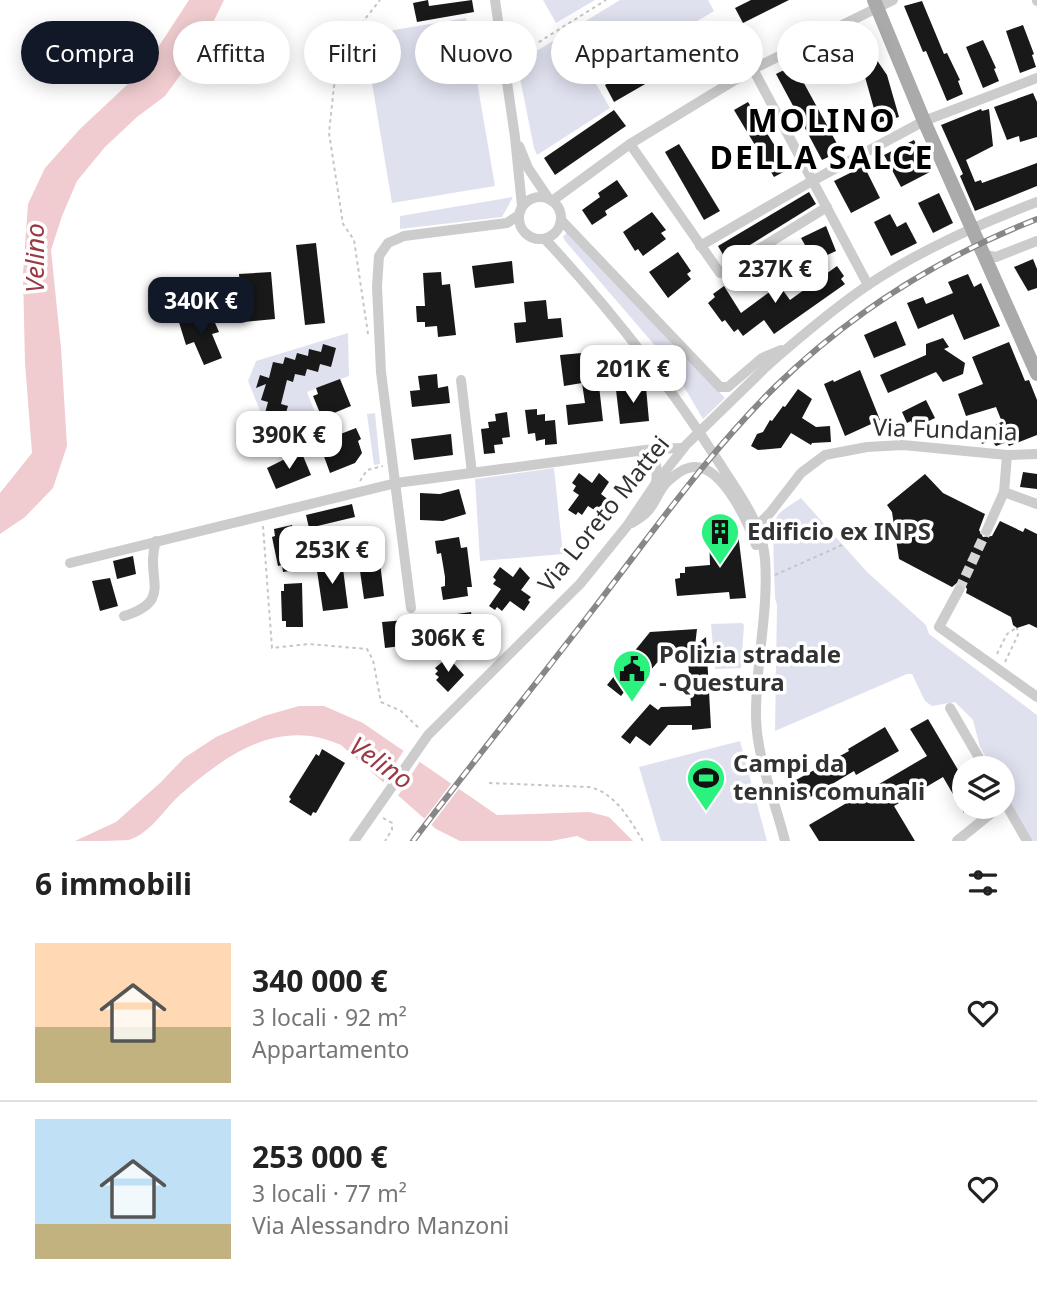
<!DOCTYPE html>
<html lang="it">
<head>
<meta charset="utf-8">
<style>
  :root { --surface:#fff; --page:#f2f2f2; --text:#222; --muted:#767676; --line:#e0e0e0; --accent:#111827 }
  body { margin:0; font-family:"Noto Sans",sans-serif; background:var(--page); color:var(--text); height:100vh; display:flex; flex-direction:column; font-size:26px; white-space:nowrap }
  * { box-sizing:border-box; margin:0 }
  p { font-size:23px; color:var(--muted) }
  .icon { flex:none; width:38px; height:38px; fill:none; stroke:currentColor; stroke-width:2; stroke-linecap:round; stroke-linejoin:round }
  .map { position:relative; height:841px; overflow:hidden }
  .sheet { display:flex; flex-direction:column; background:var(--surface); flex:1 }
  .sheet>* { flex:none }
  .top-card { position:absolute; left:21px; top:21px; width:996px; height:63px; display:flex; gap:14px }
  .fabs { position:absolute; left:952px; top:756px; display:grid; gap:14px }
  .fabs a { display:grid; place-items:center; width:63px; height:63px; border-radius:50%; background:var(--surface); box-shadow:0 4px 18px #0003; font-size:35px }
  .price { position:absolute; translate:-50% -60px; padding:0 16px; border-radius:14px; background:#fff; color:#222; font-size:23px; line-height:46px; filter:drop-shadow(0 2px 4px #0008) }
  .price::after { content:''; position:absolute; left:50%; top:42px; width:21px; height:16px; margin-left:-10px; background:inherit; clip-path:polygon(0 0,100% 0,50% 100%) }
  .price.current { background:var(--accent); color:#fff }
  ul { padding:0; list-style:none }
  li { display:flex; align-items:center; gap:21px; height:175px; padding:0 35px }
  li+li { border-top:2px solid var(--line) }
  li span { display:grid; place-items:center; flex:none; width:196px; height:140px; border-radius:0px; color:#555 }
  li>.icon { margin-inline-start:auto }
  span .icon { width:84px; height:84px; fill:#fffc; stroke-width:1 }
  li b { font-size:30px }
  h2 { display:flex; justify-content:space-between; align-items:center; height:84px; padding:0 35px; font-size:30px }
  .pill { padding:0 24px; border-radius:32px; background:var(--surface); box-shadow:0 4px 18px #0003; font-size:24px; line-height:63px }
  .pill.current { background:var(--accent); color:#fff }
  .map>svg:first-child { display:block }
  .green { fill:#e0e1ef }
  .water { fill:#f0ccd0 }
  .pier { fill:#fff }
  .building { fill:#191919 }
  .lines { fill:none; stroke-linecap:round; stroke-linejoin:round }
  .minor-tunnel { stroke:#d6d6d6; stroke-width:10; stroke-dasharray:10 5; stroke-linecap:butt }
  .path { stroke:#c6c6c6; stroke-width:2; stroke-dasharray:3.5 3.5; stroke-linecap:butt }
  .minor { stroke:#ccc; stroke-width:10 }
  .major { stroke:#aaa; stroke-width:14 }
  .rail-casing { stroke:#878787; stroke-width:6 }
  .rail { stroke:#fff; stroke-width:3.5; stroke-dasharray:10; stroke-linecap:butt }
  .minor-bridge { stroke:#ccc; stroke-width:10 }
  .labels { text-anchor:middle; stroke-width:7; stroke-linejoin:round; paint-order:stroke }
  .street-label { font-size:24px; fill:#323232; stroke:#fff }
  .poi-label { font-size:24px; font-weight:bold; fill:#323232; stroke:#fff; text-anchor:start }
  .water-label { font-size:26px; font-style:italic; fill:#9c3844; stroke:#fff }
  .district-label { font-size:32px; font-weight:bold; letter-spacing:2px; fill:#000; stroke:#fff }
</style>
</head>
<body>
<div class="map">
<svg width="1037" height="841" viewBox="0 0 1037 841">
  <rect width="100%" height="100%" fill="#fff"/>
  <!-- green -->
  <g class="green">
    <path d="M543,0H595L556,23Z"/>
    <path d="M620,0H708L714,11L595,82L610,108L537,155L534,148L517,63Z"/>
    <path d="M466,18L495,186L392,203L364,35Z"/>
    <path d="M513,197L502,217L400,229V216Z"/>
    <path d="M568,231L672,344L725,398L703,419L670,363L566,242L563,237Z"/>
    <path d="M348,333L349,376L307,392L318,420L279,437L270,435L248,381L256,361Z"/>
    <path d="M375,413L380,464L374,465L367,414Z"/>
    <path d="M554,468L563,554L480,561L475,479Z"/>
    <path d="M801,498L867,572L926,625L929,634L1037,715V841H1031L1003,789V768H992L980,747L973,720L955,702L932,706L925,701L912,674H907L775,731L777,605L775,598C775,581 770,525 778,515C784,508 794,503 801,498Z"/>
    <path d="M742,623L744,625L741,668L715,669L711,624Z"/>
    <path d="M740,741L767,841H661L639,767Z"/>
  </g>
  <!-- water -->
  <g class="water">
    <path d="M189,0H224L201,47L165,96L137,117L105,147L77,181L62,216L51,250L61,348L67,446L53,488L25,517L0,534V493L32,453L25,363L23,274L28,204L45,168L80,129L144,69Z"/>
    <path d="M299,706H324L363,723L497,815L589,812L609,817L633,841H588L577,836L551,841H460L436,829L341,745C279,717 227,754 181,794C163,810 152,832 129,840C116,841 89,841 75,841L116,822L160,783L184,758L216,737L264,716Z"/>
  </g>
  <!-- pier -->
  <g class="pier">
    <path d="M406,747L422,758L396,799L381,786Z"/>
    <path d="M454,780L461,786L429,828L422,822Z"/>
  </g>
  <!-- building -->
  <g class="building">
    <path d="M428,0L429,6L472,0L474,12L417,22L413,3Z"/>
    <path d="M751,0H789L743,23L735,8Z"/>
    <path d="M922,1L944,54L947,53L960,80L958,81L963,94L947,101L926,51L923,52L904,6Z"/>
    <path d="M716,21L725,38L614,102L605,85Z"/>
    <path d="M1023,25L1034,54L1032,55L1036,67L1020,73L1006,31Z"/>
    <path d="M861,32L874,50L872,53L887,75L899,117L878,123L865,77L845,44Z"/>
    <path d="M983,40L996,68L994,69L999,81L983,88L966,47Z"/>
    <path d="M794,65L841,151L822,160L776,74Z"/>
    <path d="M1033,93L1037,102V137L1020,142L1019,136L1007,140L994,107Z"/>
    <path d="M748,102L789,169L774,177L734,110Z"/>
    <path d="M981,109L982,111L989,109L993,146L966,160L975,182L981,180L982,183L1037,163V186L975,211L960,176L963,174L941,125Z"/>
    <path d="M614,110L626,126L555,175L544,158Z"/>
    <path d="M914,140L930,172L901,187L884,155Z"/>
    <path d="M679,144L720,211L704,220L665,152Z"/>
    <path d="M864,166L880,198L851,213L834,181Z"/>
    <path d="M617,180L628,196L605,211L607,215L592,225L582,210L600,197L598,193Z"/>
    <path d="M809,192L816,204L726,260L718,246Z"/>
    <path d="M939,193L953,223L933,233L918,203Z"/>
    <path d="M652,212L666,230L661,233L666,239L643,256L638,249L635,251L623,232Z"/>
    <path d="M890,214L897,227L906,222L917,243L891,256L874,222Z"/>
    <path d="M826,226L836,251L823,257L818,248L809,252L801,238Z"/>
    <path d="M316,243L325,323L305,325L296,245Z"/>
    <path d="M678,252L691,271L687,274L691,279L668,298L649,272Z"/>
    <path d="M1033,259L1037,269V288L1028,291L1014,267Z"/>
    <path d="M512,261L514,283L475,288L472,266Z"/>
    <path d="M837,266L844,276L841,279L845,284L774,334L764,320L743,336L738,329L734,332L725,320L722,322L708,303L715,297L713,294L724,286L741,313L779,285L790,300Z"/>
    <path d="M271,272L275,319L243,322L239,274Z"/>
    <path d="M441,272L442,285L450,284L456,335L438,337L437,326L425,327V322H417L416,306H425L423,273Z"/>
    <path d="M968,274L974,287L981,283L1000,326L964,340L953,314L918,329L907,303L923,297L926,304L953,293L948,282Z"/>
    <path d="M546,300L548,319L561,318L563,337L516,343L514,323L526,322L524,302Z"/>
    <path d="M190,313L194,323L212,316L219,332L212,334L222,358L204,365L194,342L186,345L178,319Z"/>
    <path d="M896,321L906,345L874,358L864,335Z"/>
    <path d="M943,338L949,347L944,349L965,363L963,374L943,382L936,372L888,393L880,375L926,355V344Z"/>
    <path d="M1009,342L1025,381L1029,380L1037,400V435L1009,446L1007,442L996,446L991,440L982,444L977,432L1002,422L996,407L966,416L958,394L983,384L972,357Z"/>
    <path d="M323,344L336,348L331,367L320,364L318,372L307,369L305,376L295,374L293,382L287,380L281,404L288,406L285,416L292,418L289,431L270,426L273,415L265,413L268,402L261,400L266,384L256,388L260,375L269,378L273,362L283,364L285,357L295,360L297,353L308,356L309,349L321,352Z"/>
    <path d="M582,353L585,373L601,371L603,386H599L603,421L568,425L566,405L585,403L582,383L564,386L560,355Z"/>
    <path d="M860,370L880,420L845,436L824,384L833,380L834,382Z"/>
    <path d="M437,374L438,388L448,386L450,403L412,407L410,391L420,390L418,376Z"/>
    <path d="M340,379L351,406L322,418L313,396L318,394L316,388Z"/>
    <path d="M646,387L649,421L620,424L616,390Z"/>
    <path d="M798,389L812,399L802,418L816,427L830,426L831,442L812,443L811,445L791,433L781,448L758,450L751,446L757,434L763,432L770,420L772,421L783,406L785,407Z"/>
    <path d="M926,400L935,418L914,428L911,421L907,423L902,412Z"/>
    <path d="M537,409V415L545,414V421L555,420L557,444L545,445V439L536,441L535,433L528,434L525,410Z"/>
    <path d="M507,412L510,437L502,438L503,444L494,445L495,453L484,454L481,429L489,428L488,422L496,421L495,414Z"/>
    <path d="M356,428L361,439L358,441L362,453L355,463L330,473L317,437L335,430L338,435Z"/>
    <path d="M451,434L453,455L414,460L411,439Z"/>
    <path d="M301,451L311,475L276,489L267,468Z"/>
    <path d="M1023,472L1037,474V489L1020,487Z"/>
    <path d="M579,473L592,483L599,473L609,482L601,494L610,501L608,504L611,506L604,516L588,506L582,515L578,512L576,515L568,510L579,495L573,491L576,486L572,483Z"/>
    <path d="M925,474L943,493L985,514L979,530L983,537L992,536L1000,521L1023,532L1025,528L1037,534V628L1029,624L1017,628L1013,625L1011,617L966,593L967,589L963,583L958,582L952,587L899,559L892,512L887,505Z"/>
    <path d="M459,489L466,514L443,521L420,520V493L440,494Z"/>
    <path d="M352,504L355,517L309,528L306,515Z"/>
    <path d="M292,525L301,569L283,572L282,565L278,566L272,537L275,536L274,529Z"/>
    <path d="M738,533L746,598L730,599L729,592L677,596L675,579L680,578V573H685V567L710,565L709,535Z"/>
    <path d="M459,537L461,548L467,547L472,587H467L468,596L443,600L441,587L445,586V577L441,553L437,554L435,541Z"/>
    <path d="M379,554L384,596L364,599L358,557Z"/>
    <path d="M133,556L136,574L117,579L113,561Z"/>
    <path d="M342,561L348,608L323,611L316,564Z"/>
    <path d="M500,567L513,577L520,567L530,578L521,590L531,597L528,600L530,602L524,611L510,601L502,611L497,607L495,610L489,606L501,589L493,584L496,580L493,577Z"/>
    <path d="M110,578L118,606L100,611L92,581Z"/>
    <path d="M302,583L303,627H286V621H282L281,591H284V584Z"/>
    <path d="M471,612L474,630L432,636L429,618Z"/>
    <path d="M406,620L409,645L385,648L382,622Z"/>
    <path d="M697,629L695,646L706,637L711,728L692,730V725H668L650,746L636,736L630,744L621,737L650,704L658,710L661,707L691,706L688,657L661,658L633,691L628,687L621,696L607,685L650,632Z"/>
    <path d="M448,657L464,675L448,692L436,680L439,677L435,674L438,671L435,668Z"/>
    <path d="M928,719L964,780V813L943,777L894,806L915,841H819L809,825L927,756L910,729Z"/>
    <path d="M885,727L899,751L856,775L854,771L807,799L796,780L849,751L848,749Z"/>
    <path d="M322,749L345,763L316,813L313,812L311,816L289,802L291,799L289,797L316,754L319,756Z"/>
  </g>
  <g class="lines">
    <!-- minor-tunnel -->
    <path class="minor-tunnel" d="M959,590L987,530"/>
    <!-- path -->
    <g class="path">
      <path d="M515,57L606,0"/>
      <path d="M368,334L354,240L343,224L329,133L334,86L350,44L365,19L380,0"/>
      <path d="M360,481L367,470L383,466"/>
      <path d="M263,526L272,648L309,644L367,649L373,660L381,702L401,711L420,729"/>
      <path d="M775,575L842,545L880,520"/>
      <path d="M997,654L1007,634L1016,628"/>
      <path d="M1005,662L1018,635L1017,628"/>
      <path d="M489,783L589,787C616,793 629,819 643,841"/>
      <path d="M383,818L392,823V830L385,841"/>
    </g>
    <!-- minor -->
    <g class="minor">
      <path d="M495,0L515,137L522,206"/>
      <path d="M1037,0V1"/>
      <path d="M753,69L868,285"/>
      <path d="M630,144L720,273L827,207"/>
      <path d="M519,146L528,168L549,199"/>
      <circle cx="540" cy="218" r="21"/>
      <path d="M552,201L630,144L753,69L893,0"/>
      <path d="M561,220L720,387H728L762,358L781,350"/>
      <path d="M545,239C610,309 669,384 720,464C739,494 762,523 765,559C769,612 755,665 756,718C757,759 775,801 785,841"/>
      <path d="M700,246L812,181L924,121L1037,78"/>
      <path d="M985,255L996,257L1037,241"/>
      <path d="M768,365C800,337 833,309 868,285C920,250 979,224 1037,202"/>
      <path d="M461,380L472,473"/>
      <path d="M640,453C658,458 658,465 656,483"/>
      <path d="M1004,492L1037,504"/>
      <path d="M632,523C637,520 642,517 646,513C655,505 658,491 667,482C675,475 684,467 695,467C723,467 748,522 756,545"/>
      <path d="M757,526L770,513L801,473L825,455L867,447L903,445L1007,455L1037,454"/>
      <path d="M987,530L1004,492L1007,455"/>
      <path d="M70,563L396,483L653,449L683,448"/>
      <path d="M959,590L939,627L1037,697"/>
      <path d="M411,608L381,372L377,287L379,256L388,243L404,236L507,223L519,215"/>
      <path d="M124,616C175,600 144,579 156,541"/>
      <path d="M950,708L985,768"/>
      <path d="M1003,799L1027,841"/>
      <path d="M354,841L428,735L580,584L627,526L656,483L686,445"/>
      <path d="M957,841L999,807"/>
    </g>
    <!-- major -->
    <path class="major" d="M874,0L924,121L1037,374"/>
    <!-- rail casing -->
    <g class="rail-casing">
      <path id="rail" d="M413,841C473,762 535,685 595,607C653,532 708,453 776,386C851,313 940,257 1037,219"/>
    </g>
    <!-- rail -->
    <use href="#rail" class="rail"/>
    <!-- minor-bridge -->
    <path class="minor-bridge" d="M688,443L768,365"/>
  </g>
  <!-- icons -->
  <defs>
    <g id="building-pin" transform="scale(2.0125)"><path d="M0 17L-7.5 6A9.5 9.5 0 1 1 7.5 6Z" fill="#2bf27f" stroke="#fff"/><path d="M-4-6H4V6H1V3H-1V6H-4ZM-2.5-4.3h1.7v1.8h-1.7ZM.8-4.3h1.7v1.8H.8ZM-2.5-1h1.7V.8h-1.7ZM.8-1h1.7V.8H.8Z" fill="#111"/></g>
    <g id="civic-pin" transform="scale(2.0125)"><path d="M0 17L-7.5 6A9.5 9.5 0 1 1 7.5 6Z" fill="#2bf27f" stroke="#fff"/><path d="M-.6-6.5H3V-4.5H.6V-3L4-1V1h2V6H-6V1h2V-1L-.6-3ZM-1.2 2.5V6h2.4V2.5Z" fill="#111"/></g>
    <g id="stadium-pin" transform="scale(2.0125)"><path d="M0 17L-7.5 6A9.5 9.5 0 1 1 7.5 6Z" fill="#2bf27f" stroke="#fff"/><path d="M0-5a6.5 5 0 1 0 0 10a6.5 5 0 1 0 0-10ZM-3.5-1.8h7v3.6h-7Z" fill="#111"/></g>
  </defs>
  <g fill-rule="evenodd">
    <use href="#building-pin" x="720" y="532"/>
    <use href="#civic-pin" x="632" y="669"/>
    <use href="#stadium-pin" x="706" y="778"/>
  </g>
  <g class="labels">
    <!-- street labels -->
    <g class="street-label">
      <text transform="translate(945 430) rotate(2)" y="8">Via Fundania</text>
      <text transform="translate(604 514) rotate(-51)" y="8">Via Loreto Mattei</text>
    </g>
    <!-- poi labels -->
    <g class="poi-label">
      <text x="747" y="540">Edificio ex INPS</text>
      <text x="659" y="663">Polizia stradale<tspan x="659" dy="28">- Questura</tspan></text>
      <text x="733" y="772">Campi da<tspan x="733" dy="28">tennis comunali</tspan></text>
    </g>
    <!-- water labels -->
    <g class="water-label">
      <text transform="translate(35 258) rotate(-90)" y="9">Velino</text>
      <text transform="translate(381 763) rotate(35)" y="9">Velino</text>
    </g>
    <!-- district labels -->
    <g class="district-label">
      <text x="822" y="132">MOLINO<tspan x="822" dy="37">DELLA SALCE</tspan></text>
    </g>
  </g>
</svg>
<div class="fabs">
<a><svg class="icon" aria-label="layers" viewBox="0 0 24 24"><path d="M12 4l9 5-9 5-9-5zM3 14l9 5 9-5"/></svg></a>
</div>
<b class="price" style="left:775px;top:305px">237K €</b>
<b class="price current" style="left:201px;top:337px">340K €</b>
<b class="price" style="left:633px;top:405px">201K €</b>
<b class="price" style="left:289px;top:471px">390K €</b>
<b class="price" style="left:332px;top:586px">253K €</b>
<b class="price" style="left:448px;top:674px">306K €</b>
<div class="top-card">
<a class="pill current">Compra</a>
<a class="pill">Affitta</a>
<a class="pill">Filtri</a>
<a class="pill">Nuovo</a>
<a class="pill">Appartamento</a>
<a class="pill">Casa</a>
</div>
</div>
<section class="sheet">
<h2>6 immobili<svg class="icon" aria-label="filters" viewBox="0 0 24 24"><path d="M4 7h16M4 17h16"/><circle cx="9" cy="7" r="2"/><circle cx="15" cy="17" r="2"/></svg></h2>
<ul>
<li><span style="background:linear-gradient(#ffd9b3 60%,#c2b280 0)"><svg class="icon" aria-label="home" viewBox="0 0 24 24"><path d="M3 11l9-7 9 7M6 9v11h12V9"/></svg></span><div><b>340 000 €</b><p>3 locali · 92 m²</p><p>Appartamento</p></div><svg class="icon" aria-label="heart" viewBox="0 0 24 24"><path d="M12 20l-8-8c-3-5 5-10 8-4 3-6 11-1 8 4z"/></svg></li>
<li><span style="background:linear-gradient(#bfe0f5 75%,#c2b280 0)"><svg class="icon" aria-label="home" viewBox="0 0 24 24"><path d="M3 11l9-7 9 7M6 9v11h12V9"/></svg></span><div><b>253 000 €</b><p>3 locali · 77 m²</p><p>Via Alessandro Manzoni</p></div><svg class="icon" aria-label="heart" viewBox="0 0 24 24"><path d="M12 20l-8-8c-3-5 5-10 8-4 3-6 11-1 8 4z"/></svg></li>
</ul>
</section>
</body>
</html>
